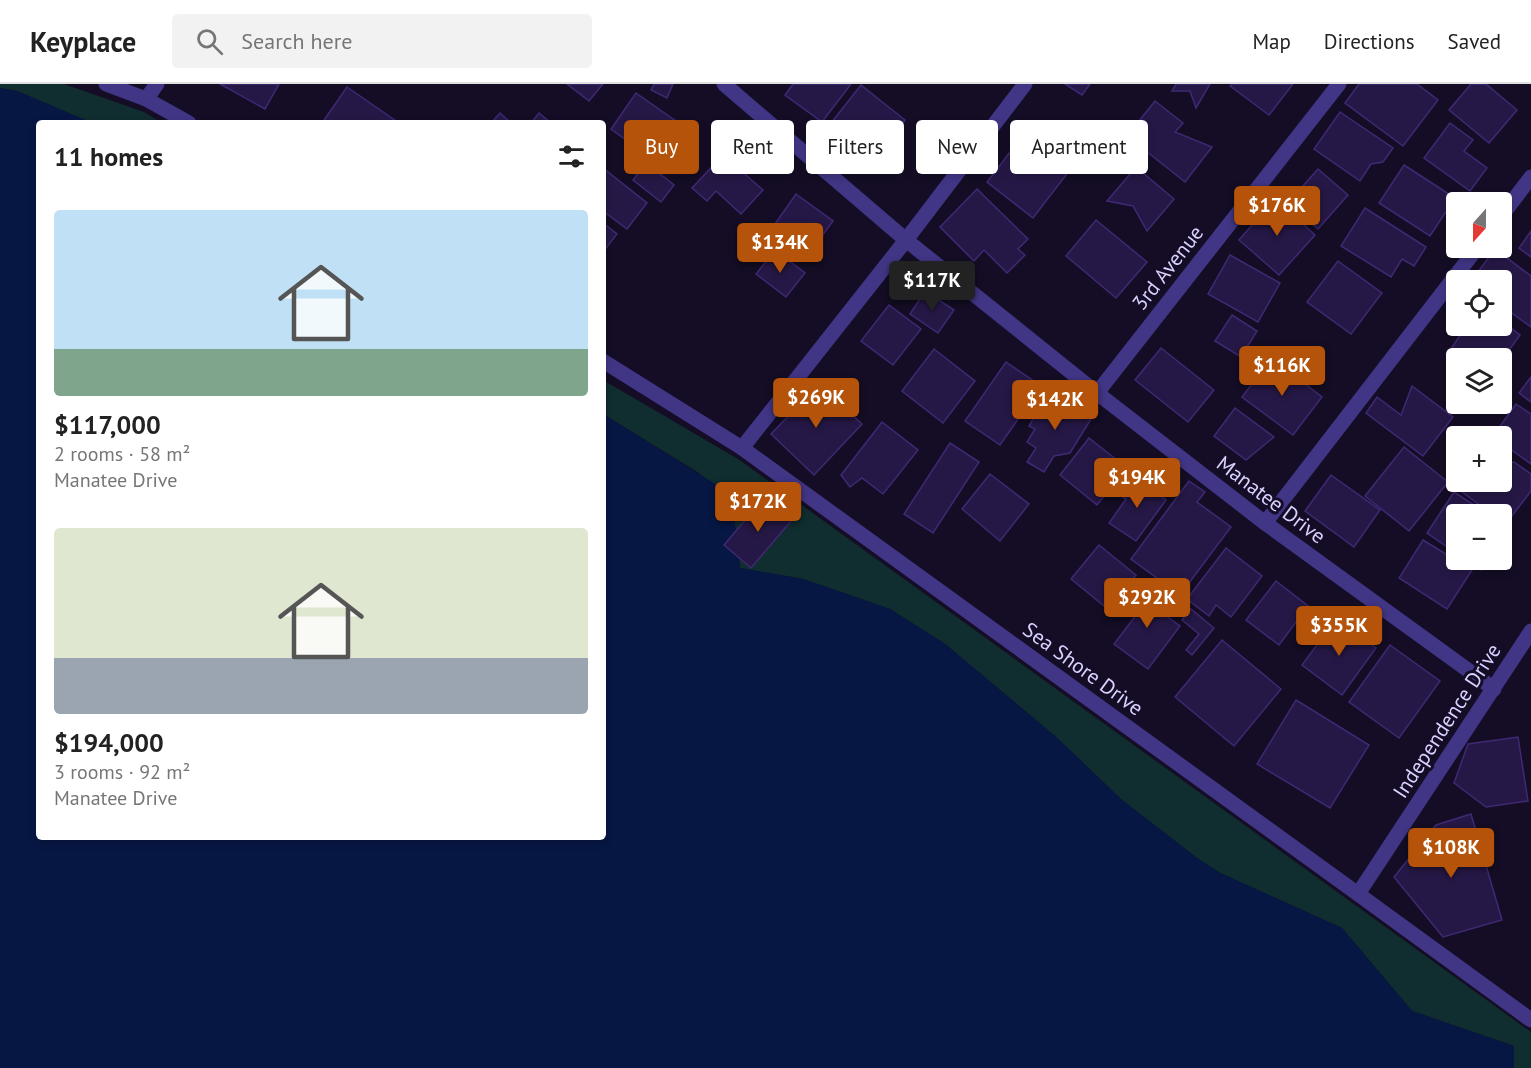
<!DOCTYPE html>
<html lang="en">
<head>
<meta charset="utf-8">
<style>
  :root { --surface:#fff; --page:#f2f2f2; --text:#222; --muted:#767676; --line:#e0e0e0; --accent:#b45309 }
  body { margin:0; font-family:"PT Sans",sans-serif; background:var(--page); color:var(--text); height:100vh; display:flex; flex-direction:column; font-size:22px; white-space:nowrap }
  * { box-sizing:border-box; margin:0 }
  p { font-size:20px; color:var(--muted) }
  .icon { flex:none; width:33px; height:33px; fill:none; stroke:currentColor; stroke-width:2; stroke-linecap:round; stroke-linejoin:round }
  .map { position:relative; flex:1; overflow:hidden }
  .drawer { position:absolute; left:36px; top:36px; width:570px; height:720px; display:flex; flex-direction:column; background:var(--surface); border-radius:6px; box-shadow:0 3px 9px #0003 }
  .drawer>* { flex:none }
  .banner { position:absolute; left:624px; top:36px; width:570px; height:54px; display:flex; gap:12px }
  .needle { width:39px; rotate:201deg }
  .tools { position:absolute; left:1446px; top:108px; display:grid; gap:12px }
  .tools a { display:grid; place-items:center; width:66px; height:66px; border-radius:6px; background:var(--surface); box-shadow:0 3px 9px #0003; font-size:30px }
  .price { position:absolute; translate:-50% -51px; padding:0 14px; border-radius:6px; background:var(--accent); color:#fff; font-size:20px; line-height:39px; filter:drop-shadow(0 2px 3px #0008) }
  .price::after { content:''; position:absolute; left:50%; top:36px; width:18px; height:14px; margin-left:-9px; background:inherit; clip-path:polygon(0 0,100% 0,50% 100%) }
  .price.active { background:#222; color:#fff }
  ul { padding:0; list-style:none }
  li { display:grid; align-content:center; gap:12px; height:318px; padding:0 18px }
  li span { display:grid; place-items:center; height:186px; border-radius:6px; color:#555 }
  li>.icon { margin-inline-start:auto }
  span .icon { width:108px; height:108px; fill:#fffc; stroke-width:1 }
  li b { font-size:26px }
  h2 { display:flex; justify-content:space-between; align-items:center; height:72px; padding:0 18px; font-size:26px }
  .chip { padding:0 21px; border-radius:6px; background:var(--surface); box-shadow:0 3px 9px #0003; font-size:21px; line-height:54px }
  .chip.active { background:var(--accent); color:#fff }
  header { display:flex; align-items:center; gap:36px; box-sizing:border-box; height:84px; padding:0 30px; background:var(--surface); border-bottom:2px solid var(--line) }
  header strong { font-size:28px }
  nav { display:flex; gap:33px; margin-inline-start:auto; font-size:21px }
  .search { width:420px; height:54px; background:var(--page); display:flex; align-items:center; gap:15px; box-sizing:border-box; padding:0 21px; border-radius:6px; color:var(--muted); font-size:22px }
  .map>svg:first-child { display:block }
  .green { fill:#102d2f }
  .water { fill:#071744 }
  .building { fill:#261846; stroke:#3f2974; stroke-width:1.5 }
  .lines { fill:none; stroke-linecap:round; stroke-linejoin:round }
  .minor { stroke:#413686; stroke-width:15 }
  .tertiary { stroke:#413686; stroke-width:15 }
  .labels { text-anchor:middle; stroke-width:6; stroke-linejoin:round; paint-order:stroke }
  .street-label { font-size:21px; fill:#dbd1ff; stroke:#140d25 }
</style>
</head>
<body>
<header>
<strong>Keyplace</strong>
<div class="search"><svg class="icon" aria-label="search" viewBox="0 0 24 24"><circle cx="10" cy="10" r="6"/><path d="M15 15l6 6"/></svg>Search here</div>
<nav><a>Map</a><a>Directions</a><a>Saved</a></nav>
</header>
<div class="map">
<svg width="1531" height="984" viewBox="0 0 1531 984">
  <rect width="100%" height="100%" fill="#140d25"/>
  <!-- green -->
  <g class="green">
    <path d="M0,0H64L144,28L162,39H92L17,7L0,4Z"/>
    <path d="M603,296L738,375L1531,948V984H1514V962L1412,927L1342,844L1220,789L1197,774L1122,716L1055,652L945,560L890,525L803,495L740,484L734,432L699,389L603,330Z"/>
  </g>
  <!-- water -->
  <path class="water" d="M0,4L17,7L92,39H39V753H603V330L717,401L734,432L740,484L803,495L890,525L945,560L1055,652L1122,716L1197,774L1220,789L1342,844L1412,927L1514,962V984H0Z"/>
  <!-- building -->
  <g class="building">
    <path d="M220,0H279L265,25Z"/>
    <path d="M567,0H603L589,17Z"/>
    <path d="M654,0H673L667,14L651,6Z"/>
    <path d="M793,0H851L822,38L785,11Z"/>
    <path d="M1065,0H1090L1082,11Z"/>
    <path d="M1176,0H1210L1196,24L1190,7H1172Z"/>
    <path d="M1232,0H1293L1269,31L1230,2Z"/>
    <path d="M1359,0H1417L1438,16L1403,62L1345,19Z"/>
    <path d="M1471,0H1486L1517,26L1489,59L1449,26Z"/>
    <path d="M861,1L905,36L868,83L824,48Z"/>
    <path d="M347,3L399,39H322Z"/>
    <path d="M636,9L680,40L654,76L611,45Z"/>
    <path d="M1155,17L1183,39L1175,48L1212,63L1185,98L1127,52Z"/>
    <path d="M1340,28L1393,64L1383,78L1371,80L1360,97L1314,65Z"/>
    <path d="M500,29L511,39H491Z"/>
    <path d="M539,29L551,39H531Z"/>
    <path d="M1450,39L1473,56L1464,67L1487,84L1470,107L1424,74Z"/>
    <path d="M1024,50L1070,86L1033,134L987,98Z"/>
    <path d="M723,71L763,106L741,130L716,107L707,117L692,104Z"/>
    <path d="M646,79L674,101L661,118L633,96Z"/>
    <path d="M1404,81L1455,114L1430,152L1379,119Z"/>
    <path d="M1136,83L1174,115L1147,147L1133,122L1107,117Z"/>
    <path d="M603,84L647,119L627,145L603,127Z"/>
    <path d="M1318,85L1348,111L1318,145L1288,119Z"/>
    <path d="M977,105L1028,155L1018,165L1025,171L1007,189L984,166L974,177L940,143Z"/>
    <path d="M796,110L833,137L808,171L772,144Z"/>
    <path d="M1275,115L1315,151L1279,191L1239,156Z"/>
    <path d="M1365,124L1426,163L1414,182L1402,175L1391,193L1341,162Z"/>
    <path d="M1096,136L1147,178L1116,214L1066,172Z"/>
    <path d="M603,139L617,150L603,168Z"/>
    <path d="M1531,147V173L1519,164Z"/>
    <path d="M1495,165L1531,192V243L1502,222V196H1472Z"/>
    <path d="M775,166L805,189L786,213L756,190Z"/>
    <path d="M1230,171L1280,199L1258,238L1208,210Z"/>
    <path d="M1338,177L1382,209L1351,250L1307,218Z"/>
    <path d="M925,207L954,226L938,249L910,230Z"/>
    <path d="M889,221L921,245L893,281L861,257Z"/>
    <path d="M1232,231L1257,247L1241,273L1215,257Z"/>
    <path d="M1502,237L1520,251L1502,276V274H1458L1449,268L1466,242H1502Z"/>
    <path d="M1161,264L1214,306L1188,338L1135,296Z"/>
    <path d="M934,265L975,297L943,339L902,307Z"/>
    <path d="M1271,274L1322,313L1293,351L1242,313Z"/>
    <path d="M1006,278L1041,302L1000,361L965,337Z"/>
    <path d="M1531,293V318L1519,309Z"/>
    <path d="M819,300L862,340L814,391L771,350Z"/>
    <path d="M1412,302L1453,333L1423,372L1366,329L1377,313L1401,331Z"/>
    <path d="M1049,308L1091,335L1070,369L1054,372L1044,388L1027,378L1036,364L1027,358L1035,345L1029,342Z"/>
    <path d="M1516,320L1531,330V380L1502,359V352H1493Z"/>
    <path d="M1235,324L1274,353L1246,376L1214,352Z"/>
    <path d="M882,338L918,366L883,410L862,394L850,403L841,391Z"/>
    <path d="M1089,354L1127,384L1097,421L1060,391Z"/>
    <path d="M950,359L979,378L933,449L904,430Z"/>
    <path d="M1404,363L1448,398L1409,447L1365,412Z"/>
    <path d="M1502,378L1505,380L1514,378L1531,390V407L1505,441L1502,438V430H1491L1452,400L1456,394V398H1502Z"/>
    <path d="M990,390L1029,420L1000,457L962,425Z"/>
    <path d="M1331,391L1380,426L1354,463L1305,427Z"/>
    <path d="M1134,393L1166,416L1136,457L1109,439L1126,415L1121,412Z"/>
    <path d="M1189,397L1205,408L1197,418L1231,443L1180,511L1131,475Z"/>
    <path d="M1454,408L1488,430H1456V469L1427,449Z"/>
    <path d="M764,414L791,437L751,484L724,461Z"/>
    <path d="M1423,456L1472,486L1447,525L1399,494Z"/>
    <path d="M1099,461L1136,491L1109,526L1071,495Z"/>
    <path d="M1226,464L1262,492L1231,533L1216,521L1209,532L1187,515Z"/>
    <path d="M1467,476H1488L1481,486Z"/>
    <path d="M1276,497L1308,522L1279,561L1246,536Z"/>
    <path d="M1144,499L1159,510L1151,521L1180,542L1148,585L1114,560L1140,526L1129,518Z"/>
    <path d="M1191,525L1214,544L1192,571L1186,566L1199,550L1182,536Z"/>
    <path d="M1336,535L1376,564L1342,611L1302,581Z"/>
    <path d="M1222,556L1281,605L1234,662L1175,613Z"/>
    <path d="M1390,561L1440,597L1399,654L1349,618Z"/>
    <path d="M1296,616L1369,661L1330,724L1257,680Z"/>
    <path d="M1518,653L1528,717L1486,723L1454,699L1468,660Z"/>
    <path d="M1471,730L1502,836L1443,853L1394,793L1436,741Z"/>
  </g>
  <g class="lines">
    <!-- minor -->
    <g class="minor">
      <path d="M724,0L906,156L1097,309L1265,439L1494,605"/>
      <path d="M146,15L157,0"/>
      <path d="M1502,131L1531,93"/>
      <path d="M1097,309L1339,0"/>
      <path d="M742,364L906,156L1025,0"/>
      <path d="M1265,439L1477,164"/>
      <path d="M1358,810L1531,936"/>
    </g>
    <!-- tertiary -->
    <g class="tertiary">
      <path d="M106,0L146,15L189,39"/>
      <path d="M603,277L742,364L1358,810L1531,547"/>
    </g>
  </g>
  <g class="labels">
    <!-- street labels -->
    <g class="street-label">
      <text transform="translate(1168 184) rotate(-52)" y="7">3rd Avenue</text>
      <text transform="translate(1271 416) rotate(37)" y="7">Manatee Drive</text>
      <text transform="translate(1083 585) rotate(36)" y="7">Sea Shore Drive</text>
      <text transform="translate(1447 637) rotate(-57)" y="7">Independence Drive</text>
    </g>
  </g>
</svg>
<div class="tools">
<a><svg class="needle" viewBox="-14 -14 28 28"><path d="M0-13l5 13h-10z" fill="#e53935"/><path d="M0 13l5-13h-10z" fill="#767676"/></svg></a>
<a><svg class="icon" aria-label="locate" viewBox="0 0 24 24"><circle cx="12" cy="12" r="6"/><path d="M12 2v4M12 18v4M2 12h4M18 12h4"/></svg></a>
<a><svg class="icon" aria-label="layers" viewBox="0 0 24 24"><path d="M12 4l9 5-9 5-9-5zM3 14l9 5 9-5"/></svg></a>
<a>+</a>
<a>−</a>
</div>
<b class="price" style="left:1277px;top:153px">$176K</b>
<b class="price" style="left:780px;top:190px">$134K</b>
<b class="price active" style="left:932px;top:228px">$117K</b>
<b class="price" style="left:1282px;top:313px">$116K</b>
<b class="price" style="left:816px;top:345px">$269K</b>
<b class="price" style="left:1055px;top:347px">$142K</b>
<b class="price" style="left:1137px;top:425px">$194K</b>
<b class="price" style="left:758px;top:449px">$172K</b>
<b class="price" style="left:1147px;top:545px">$292K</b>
<b class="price" style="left:1339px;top:573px">$355K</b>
<b class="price" style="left:1451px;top:795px">$108K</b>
<div class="banner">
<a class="chip active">Buy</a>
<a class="chip">Rent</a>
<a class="chip">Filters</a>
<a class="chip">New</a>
<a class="chip">Apartment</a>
</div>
<section class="drawer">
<h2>11 homes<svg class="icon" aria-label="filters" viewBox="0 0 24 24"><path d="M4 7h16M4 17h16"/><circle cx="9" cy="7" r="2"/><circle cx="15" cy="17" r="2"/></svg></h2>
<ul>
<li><span style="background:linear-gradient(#bfe0f5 75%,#7fa58c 0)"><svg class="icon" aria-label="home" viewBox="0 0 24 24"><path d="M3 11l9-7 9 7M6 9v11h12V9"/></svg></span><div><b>$117,000</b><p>2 rooms · 58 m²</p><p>Manatee Drive</p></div></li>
<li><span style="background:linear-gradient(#dfe7d0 70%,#9aa5b1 0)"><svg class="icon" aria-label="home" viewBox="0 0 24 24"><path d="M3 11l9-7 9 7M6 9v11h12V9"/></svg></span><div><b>$194,000</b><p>3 rooms · 92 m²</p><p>Manatee Drive</p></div></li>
</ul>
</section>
</div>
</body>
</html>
